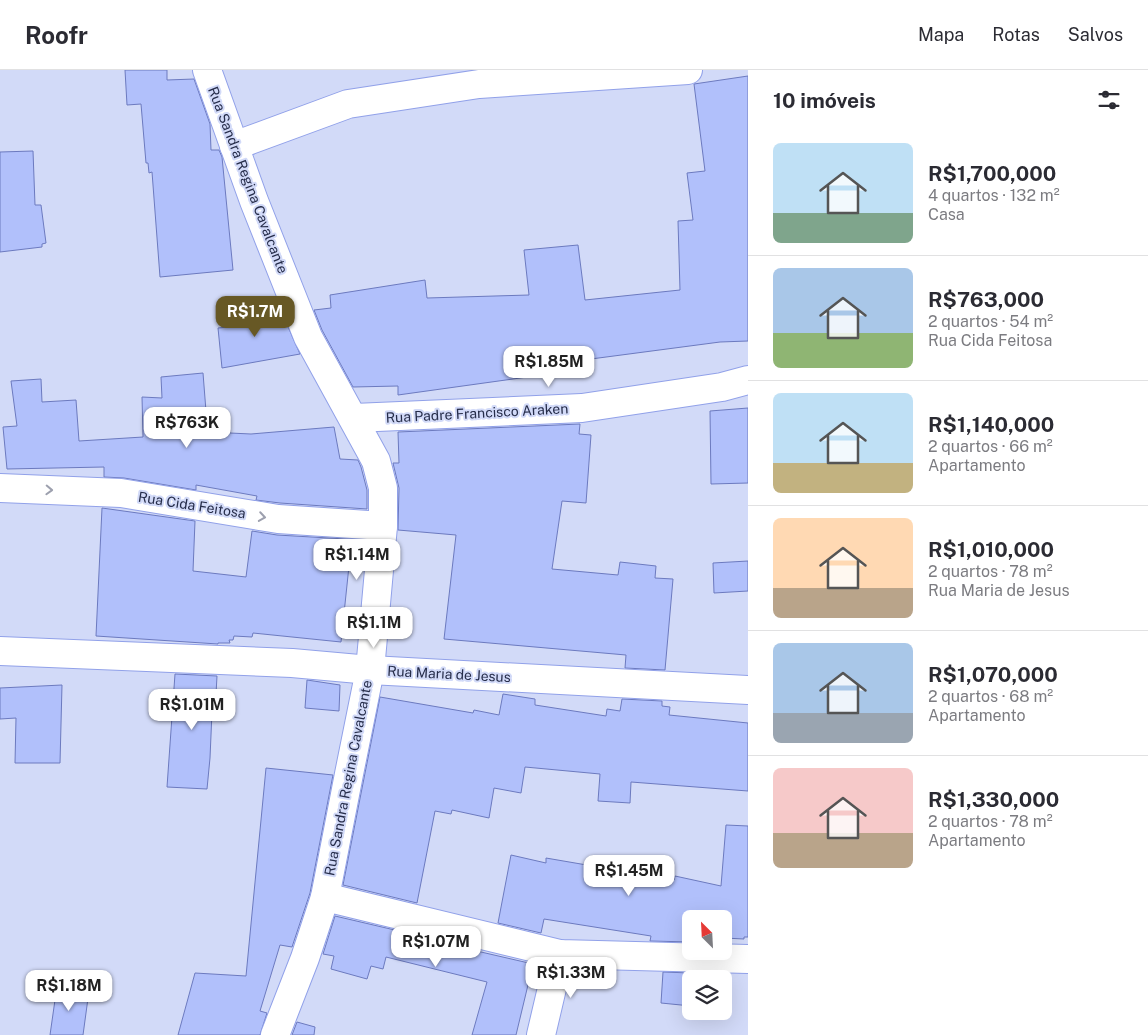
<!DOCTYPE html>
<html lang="pt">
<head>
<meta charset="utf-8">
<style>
  :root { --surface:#fff; --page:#f7f7f7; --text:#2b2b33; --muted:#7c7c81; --line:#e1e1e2; --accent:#675825 }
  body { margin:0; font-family:"Public Sans",sans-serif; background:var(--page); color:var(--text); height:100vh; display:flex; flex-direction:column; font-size:19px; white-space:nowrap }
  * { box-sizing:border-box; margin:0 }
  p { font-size:16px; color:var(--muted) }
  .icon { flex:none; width:28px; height:28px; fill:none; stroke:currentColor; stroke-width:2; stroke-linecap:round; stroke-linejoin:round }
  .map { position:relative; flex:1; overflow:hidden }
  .sheet { display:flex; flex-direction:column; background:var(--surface); width:400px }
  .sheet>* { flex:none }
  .needle { width:32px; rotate:336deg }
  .tools { position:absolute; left:682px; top:840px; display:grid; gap:10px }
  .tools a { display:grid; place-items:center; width:50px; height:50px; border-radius:8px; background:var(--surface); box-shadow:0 5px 20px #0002; font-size:25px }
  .price { position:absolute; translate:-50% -42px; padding:0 11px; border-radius:10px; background:#fff; color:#222; font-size:16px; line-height:32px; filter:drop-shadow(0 1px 2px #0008) }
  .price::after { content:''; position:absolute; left:50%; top:30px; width:15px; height:11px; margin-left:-8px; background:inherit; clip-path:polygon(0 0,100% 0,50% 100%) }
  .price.on { background:var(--accent); color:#fff }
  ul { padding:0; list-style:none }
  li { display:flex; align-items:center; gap:15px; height:125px; padding:0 25px }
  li+li { border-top:1px solid var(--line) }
  li span { display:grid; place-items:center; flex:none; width:140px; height:100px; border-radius:8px; color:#555 }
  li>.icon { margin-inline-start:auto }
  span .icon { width:60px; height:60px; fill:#fffc; stroke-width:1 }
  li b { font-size:21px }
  h2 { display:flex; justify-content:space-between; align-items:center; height:60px; padding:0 25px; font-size:21px }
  header { display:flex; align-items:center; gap:30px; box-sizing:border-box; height:70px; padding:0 25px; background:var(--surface); border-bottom:1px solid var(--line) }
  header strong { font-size:24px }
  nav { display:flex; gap:28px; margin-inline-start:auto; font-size:18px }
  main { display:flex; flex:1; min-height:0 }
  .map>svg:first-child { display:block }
  .building { fill:#b1c0fb; stroke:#6c7abf }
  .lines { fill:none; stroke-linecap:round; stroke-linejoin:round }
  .street-casing { stroke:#91a1e9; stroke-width:30 }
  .street { stroke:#fff; stroke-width:28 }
  .oneway { stroke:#9da0ae }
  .labels { text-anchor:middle; stroke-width:4; stroke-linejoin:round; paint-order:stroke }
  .street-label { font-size:14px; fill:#262d4a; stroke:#d2daf8 }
</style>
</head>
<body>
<header>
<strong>Roofr</strong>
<nav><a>Mapa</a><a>Rotas</a><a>Salvos</a></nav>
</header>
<main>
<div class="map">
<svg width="748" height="965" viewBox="0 0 748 965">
  <rect width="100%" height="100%" fill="#d2daf8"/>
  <!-- building -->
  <g class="building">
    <path d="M125,0H167V10L194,9L210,54L211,80H219L222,87L233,200L160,207L152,102L149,103L148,93H146L141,34L127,35Z"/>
    <path d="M748,6V271L720,272L591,289L592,298L398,325V316L353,317L322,260L314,240L331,238L330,225L425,210L427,228L529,225L524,180L578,175L585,230L680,220L678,151L693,150L687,103L705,101L694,14Z"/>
    <path d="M33,81L35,135H41L46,173L42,174V177L0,182V82Z"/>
    <path d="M275,239L277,244L282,243L300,284L222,298L218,258L228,257L227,243Z"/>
    <path d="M203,303L207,354L227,358L230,363L251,364L334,357L340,389L358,390L361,397L367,420V439L280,433L256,430L257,426L196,415V420L124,408L104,407V397L7,399L3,357L17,356L11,311L41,309L42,332L76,330L79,371L143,367L142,327L162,328L161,307Z"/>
    <path d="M748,338V413L711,414L710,341Z"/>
    <path d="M580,354L579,364L591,365L586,433L562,431L552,499L618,505L620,492L656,496L655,508L673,509L665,600L625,598L626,585L444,569L456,465L398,460L399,418L393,393H399L398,362Z"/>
    <path d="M102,438L195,451L193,501L246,507L252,461L277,465L363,470L360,497L349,496L341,572L253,563L252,567L234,566L233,570H229L230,573H218V574L96,566Z"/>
    <path d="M748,491V521L714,523L713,493Z"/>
    <path d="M175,604L217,606L215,642H212L210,688L207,719L167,717Z"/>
    <path d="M307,610L340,615L339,641L305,638Z"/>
    <path d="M62,615L60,693H15L16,648L0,649V618Z"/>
    <path d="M503,624L535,629V635L606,646L607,639L620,641L622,629L662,631V636L670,637L669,645L748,653V721L631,712L630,733L598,731L600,704L525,697L521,723L494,718L489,748L452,740L451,744L435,741L417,833L343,815L380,627L473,643L474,640L499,645Z"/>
    <path d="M266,698L333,705L310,823L292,877L280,875L260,941L267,943L260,965H178L195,903L246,906Z"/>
    <path d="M726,755L748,756V867H744V869L724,868V849H691V872L650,871L651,866L544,849L541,863L498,853L511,785L546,793V788L674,810L675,806L721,816Z"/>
    <path d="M335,846L416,865V867L533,894L516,965H472L487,912L386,887L383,899L371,896L367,909L331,899L334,886L323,884Z"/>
    <path d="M663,902L691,903V936L661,933Z"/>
    <path d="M57,916L89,921L83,965H50Z"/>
    <path d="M297,952L315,957L314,965H292Z"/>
  </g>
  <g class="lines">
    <!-- street casing -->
    <g class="street-casing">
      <g id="street">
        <path d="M207,0L254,131L308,267L376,391L383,418V456L370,600L349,704L325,827L305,888L275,965"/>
        <path d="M234,76L348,34L479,14L688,0"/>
        <path d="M354,348L582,338L722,317L748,310"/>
        <path d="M0,418L121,423L278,449L383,456"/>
        <path d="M0,581L292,593L370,600L748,620"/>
        <path d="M325,827L560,884L748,889"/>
        <path d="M541,965L560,884"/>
      </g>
    </g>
    <!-- street -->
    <use href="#street" class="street"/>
  </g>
  <!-- one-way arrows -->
  <defs><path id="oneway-chevron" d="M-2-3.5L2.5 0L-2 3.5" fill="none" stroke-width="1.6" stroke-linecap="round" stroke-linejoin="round" transform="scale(1.25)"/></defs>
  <g class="oneway">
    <use href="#oneway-chevron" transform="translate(49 420) rotate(2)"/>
    <use href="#oneway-chevron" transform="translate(262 447) rotate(9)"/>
  </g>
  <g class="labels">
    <!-- street labels -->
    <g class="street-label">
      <text transform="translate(248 110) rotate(69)" y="5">Rua Sandra Regina Cavalcante</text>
      <text transform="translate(477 343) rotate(-3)" y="5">Rua Padre Francisco Araken</text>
      <text transform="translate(192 435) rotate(9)" y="5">Rua Cida Feitosa</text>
      <text transform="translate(449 604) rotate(3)" y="5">Rua Maria de Jesus</text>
      <text transform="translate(348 708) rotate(-79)" y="5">Rua Sandra Regina Cavalcante</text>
    </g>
  </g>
</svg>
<div class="tools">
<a><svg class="needle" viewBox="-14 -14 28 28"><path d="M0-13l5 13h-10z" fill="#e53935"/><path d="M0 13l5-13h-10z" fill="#7c7c81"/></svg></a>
<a><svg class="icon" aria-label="layers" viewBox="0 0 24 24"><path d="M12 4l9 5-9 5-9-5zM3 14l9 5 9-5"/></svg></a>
</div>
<b class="price on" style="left:255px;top:268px">R$1.7M</b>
<b class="price" style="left:549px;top:318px">R$1.85M</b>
<b class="price" style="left:187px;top:379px">R$763K</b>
<b class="price" style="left:357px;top:511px">R$1.14M</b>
<b class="price" style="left:374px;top:579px">R$1.1M</b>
<b class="price" style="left:192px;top:661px">R$1.01M</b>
<b class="price" style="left:629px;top:827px">R$1.45M</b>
<b class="price" style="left:436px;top:898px">R$1.07M</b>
<b class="price" style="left:571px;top:929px">R$1.33M</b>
<b class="price" style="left:69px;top:942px">R$1.18M</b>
</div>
<section class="sheet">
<h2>10 imóveis<svg class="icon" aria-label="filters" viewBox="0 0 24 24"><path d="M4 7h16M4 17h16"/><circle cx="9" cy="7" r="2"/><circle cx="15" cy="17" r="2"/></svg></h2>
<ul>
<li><span style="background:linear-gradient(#bfe0f5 70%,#7fa58c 0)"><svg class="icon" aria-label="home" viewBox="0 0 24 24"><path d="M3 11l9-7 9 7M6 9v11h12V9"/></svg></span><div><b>R$1,700,000</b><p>4 quartos · 132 m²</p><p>Casa</p></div></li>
<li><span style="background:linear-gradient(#a9c7e8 65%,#8fb573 0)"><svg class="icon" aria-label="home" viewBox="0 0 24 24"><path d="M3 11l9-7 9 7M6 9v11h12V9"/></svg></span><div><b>R$763,000</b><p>2 quartos · 54 m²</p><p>Rua Cida Feitosa</p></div></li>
<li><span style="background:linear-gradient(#bfe0f5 70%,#c2b280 0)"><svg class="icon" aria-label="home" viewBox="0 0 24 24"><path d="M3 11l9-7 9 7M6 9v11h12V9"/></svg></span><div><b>R$1,140,000</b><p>2 quartos · 66 m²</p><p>Apartamento</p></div></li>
<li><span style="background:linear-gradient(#ffd9b3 70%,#b9a48a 0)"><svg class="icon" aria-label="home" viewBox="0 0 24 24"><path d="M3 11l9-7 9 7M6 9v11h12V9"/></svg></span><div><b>R$1,010,000</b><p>2 quartos · 78 m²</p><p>Rua Maria de Jesus</p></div></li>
<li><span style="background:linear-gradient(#a9c7e8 70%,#9aa5b1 0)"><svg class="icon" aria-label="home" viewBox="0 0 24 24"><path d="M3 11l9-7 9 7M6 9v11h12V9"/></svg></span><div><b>R$1,070,000</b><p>2 quartos · 68 m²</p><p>Apartamento</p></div></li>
<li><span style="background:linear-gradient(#f6c9c9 65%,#b9a48a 0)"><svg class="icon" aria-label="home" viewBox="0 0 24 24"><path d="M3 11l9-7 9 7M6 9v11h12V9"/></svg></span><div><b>R$1,330,000</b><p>2 quartos · 78 m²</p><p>Apartamento</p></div></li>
</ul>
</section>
</main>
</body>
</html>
